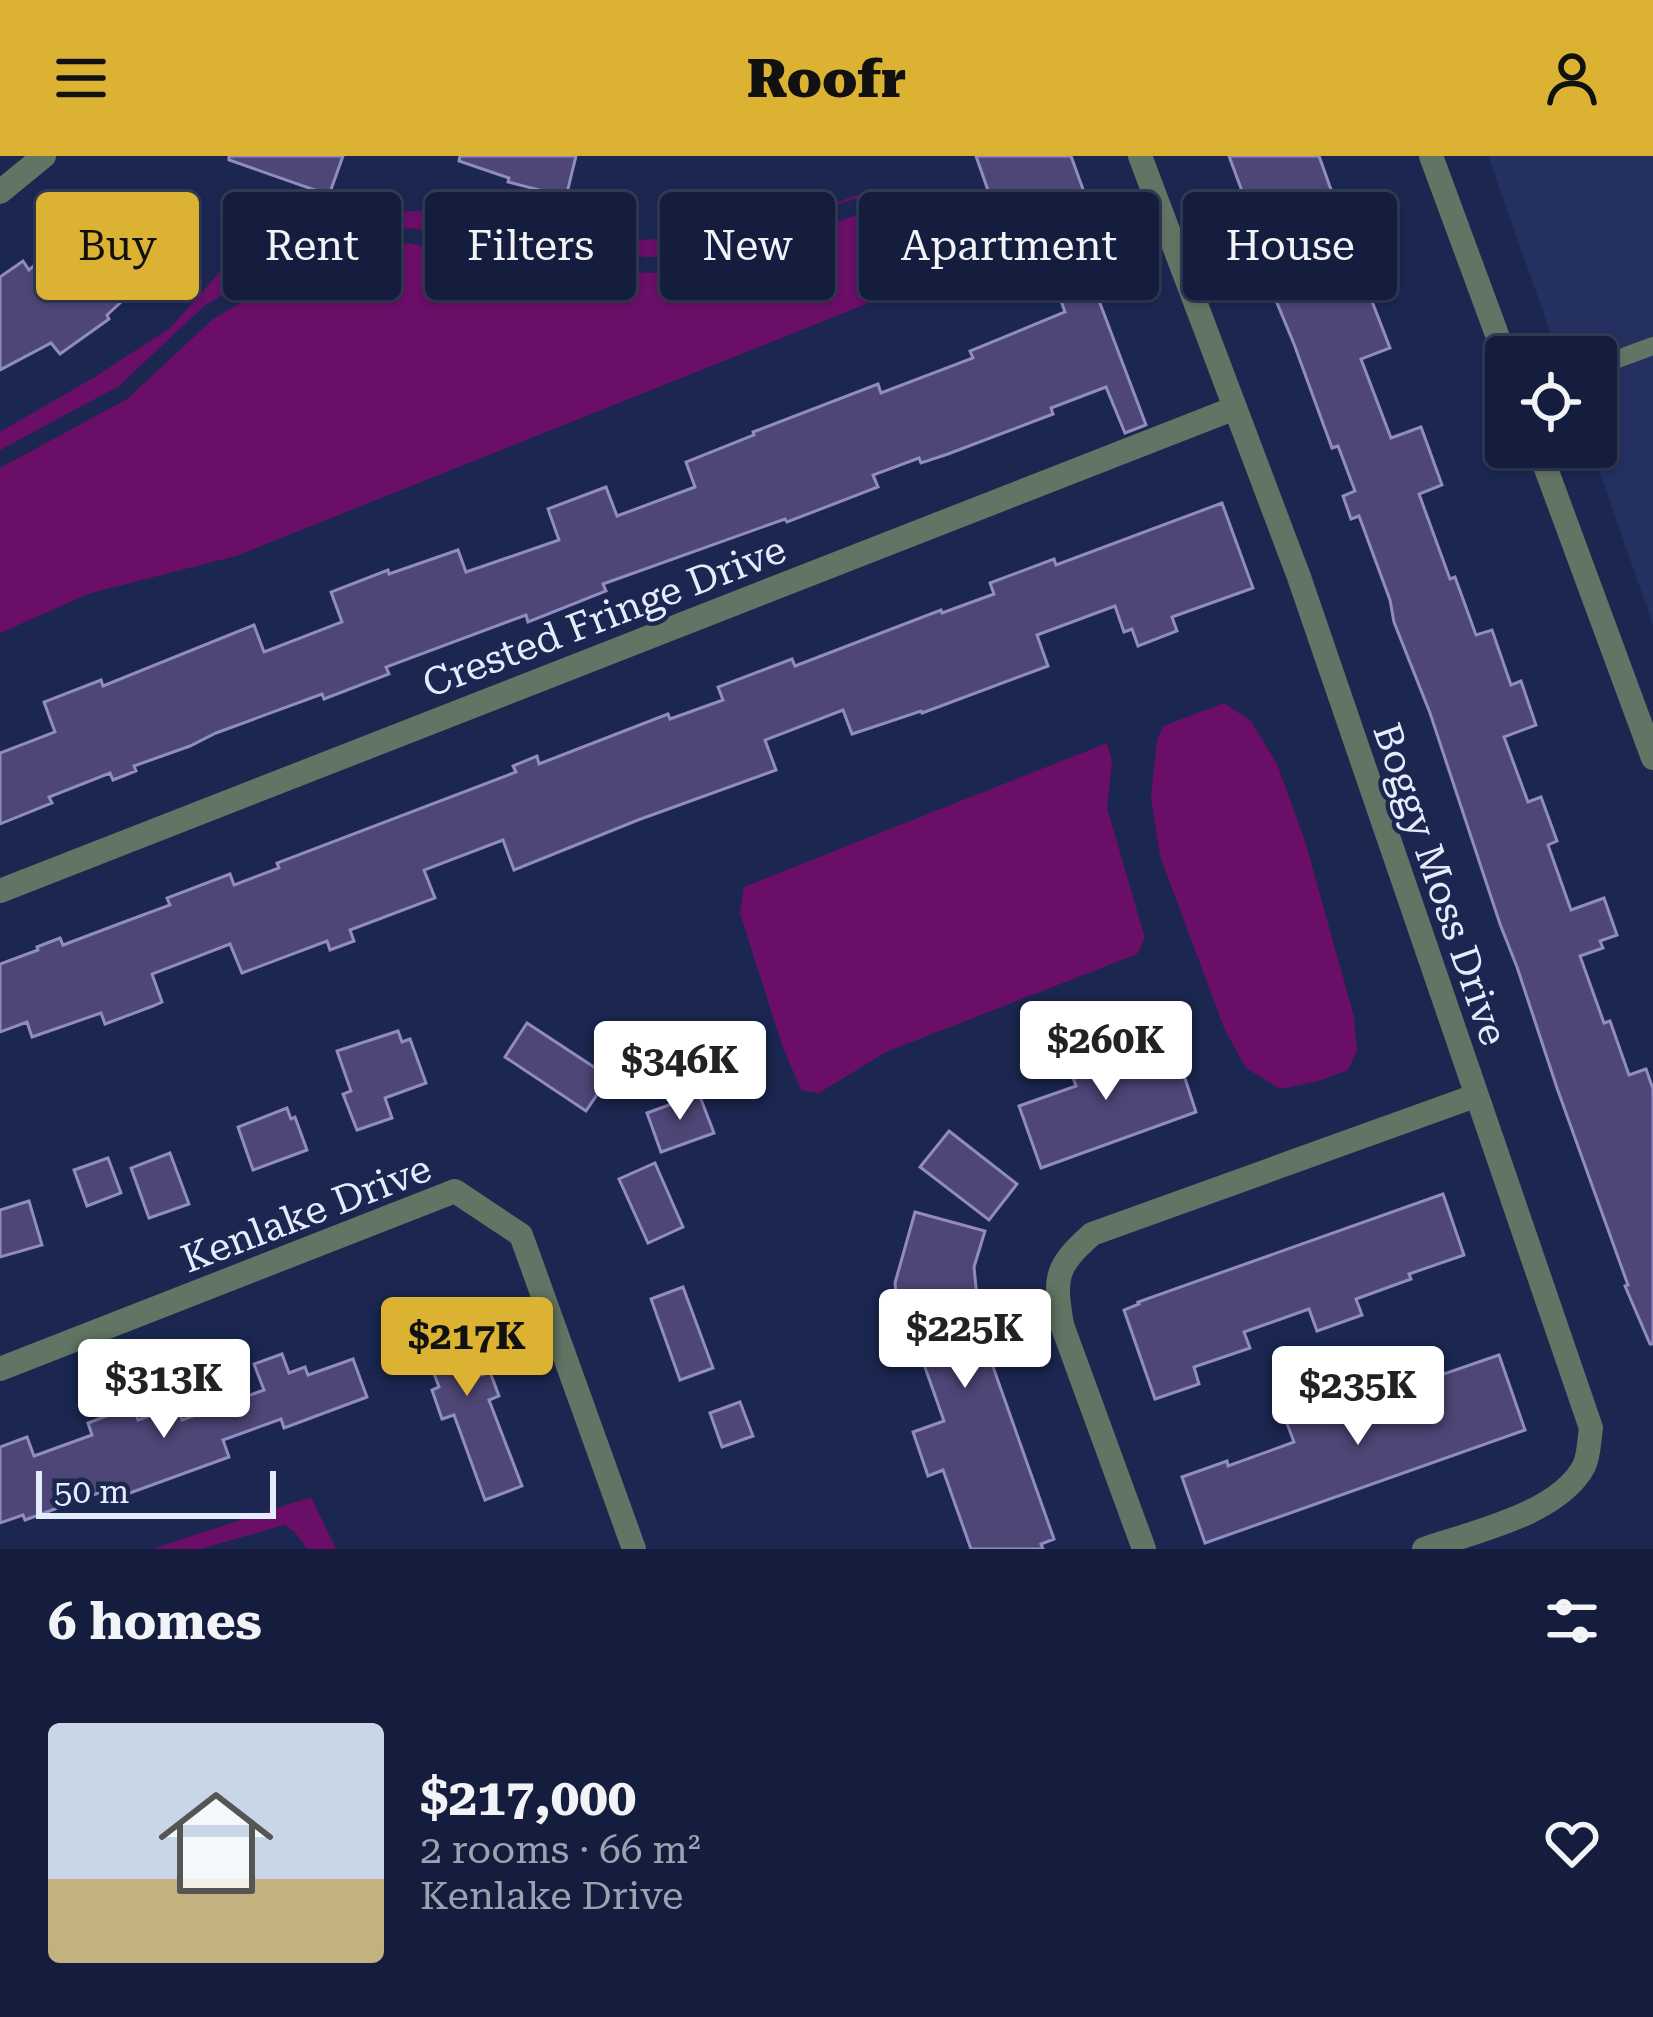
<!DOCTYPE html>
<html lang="en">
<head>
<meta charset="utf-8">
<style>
  :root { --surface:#141d3d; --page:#212a48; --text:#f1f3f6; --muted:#9da2b0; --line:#333b57; --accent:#dcb233 }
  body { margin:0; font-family:"Roboto Serif",serif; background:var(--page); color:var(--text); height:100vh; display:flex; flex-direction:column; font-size:45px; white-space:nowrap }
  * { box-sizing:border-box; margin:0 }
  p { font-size:39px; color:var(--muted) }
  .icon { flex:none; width:66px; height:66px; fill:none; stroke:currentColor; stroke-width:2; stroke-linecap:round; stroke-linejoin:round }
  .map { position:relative; height:1393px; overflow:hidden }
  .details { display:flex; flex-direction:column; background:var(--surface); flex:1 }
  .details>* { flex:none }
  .top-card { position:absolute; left:36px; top:36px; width:1581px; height:108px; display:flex; gap:24px }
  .buttons { position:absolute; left:1485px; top:180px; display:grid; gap:24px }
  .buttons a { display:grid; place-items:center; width:132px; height:132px; border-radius:12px; background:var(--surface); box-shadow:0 3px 9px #0004,0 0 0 3px var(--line); font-size:60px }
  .scale { position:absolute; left:36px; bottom:30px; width:240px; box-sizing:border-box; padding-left:12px; border:6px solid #e4ebfb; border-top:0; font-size:33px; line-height:42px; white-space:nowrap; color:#e4ebfb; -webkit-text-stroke:9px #1b2751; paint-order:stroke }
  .price { position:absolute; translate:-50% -102px; padding:0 27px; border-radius:12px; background:#fff; color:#222; font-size:39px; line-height:78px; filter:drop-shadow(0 3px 6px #0008) }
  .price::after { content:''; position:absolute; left:50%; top:72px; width:36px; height:27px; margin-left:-18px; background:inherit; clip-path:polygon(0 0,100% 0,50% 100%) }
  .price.current { background:var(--accent); color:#111 }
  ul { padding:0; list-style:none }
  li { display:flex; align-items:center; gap:36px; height:300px; padding:0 48px }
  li+li { border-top:3px solid var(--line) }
  li span { display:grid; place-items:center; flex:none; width:336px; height:240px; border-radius:12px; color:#555 }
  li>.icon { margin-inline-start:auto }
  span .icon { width:144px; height:144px; fill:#fffc; stroke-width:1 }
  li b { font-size:51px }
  h2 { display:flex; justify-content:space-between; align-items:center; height:144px; padding:0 48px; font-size:51px }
  .tag { padding:0 42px; border-radius:12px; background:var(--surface); box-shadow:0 3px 9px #0004,0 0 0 3px var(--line); font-size:42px; line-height:108px }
  .tag.current { background:var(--accent); color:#111 }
  header { display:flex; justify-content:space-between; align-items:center; height:156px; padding:0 48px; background:var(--accent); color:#111; font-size:54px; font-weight:800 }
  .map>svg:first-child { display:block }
  .built { fill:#233060 }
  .water { fill:#6a0e68 }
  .building { fill:#4d4676; stroke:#918bc0; stroke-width:3 }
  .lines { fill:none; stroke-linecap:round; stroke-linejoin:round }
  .service { stroke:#617564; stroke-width:18 }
  .minor { stroke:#617564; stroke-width:24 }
  .labels { text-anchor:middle; stroke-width:9; stroke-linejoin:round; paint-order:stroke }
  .street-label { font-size:39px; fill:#e4ebfb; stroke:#1b2751 }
</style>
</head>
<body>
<header><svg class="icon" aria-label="menu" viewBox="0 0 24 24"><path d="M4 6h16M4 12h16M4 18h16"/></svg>Roofr<svg class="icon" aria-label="person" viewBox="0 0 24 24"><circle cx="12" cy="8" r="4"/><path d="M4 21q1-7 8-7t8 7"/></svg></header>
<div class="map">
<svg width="1653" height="1393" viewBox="0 0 1653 1393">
  <rect width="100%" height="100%" fill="#1b2751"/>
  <!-- built -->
  <path class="built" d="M1488,0H1653V469L1591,291H1596V201H1559Z"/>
  <!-- water -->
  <g class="water">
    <path d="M876,33L880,34L682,102L540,97L411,72L303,90L204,150L119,230L0,294V276L93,222L170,172L219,117L271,83L292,79L351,56L499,54L549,71L645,84L734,76L783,64Z"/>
    <path d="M895,46L910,52L934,105L914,129L236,400L91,437L0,477V312L127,243L212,164L311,104L409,87L540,113L684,118Z"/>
    <path d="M1224,547L1251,565L1277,608L1306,688L1354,861L1357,894L1348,914L1319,925L1280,933L1246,912L1224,872L1160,700L1151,642L1157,584L1163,570Z"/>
    <path d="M1107,587L1112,605L1107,652L1145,782L1137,798L886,896L819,937L801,934L782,889L740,757L744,731Z"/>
    <path d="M311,1341L336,1393H307L295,1376L284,1369L201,1393H152Z"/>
  </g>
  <!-- building -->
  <g class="building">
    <path d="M229,0H343L329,39L229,4Z"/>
    <path d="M460,0H576L566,41L508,26L509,22L459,5Z"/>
    <path d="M976,0H1071L1106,97L1084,105L1146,269L1125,277L1106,231L1051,252L1053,258L948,298L921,307L919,302L873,319L878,331L787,366L785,363L603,428L606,435L528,466L526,459L386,511L389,518L324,543L322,538L216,577L190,590L134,610L136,615L113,624L110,617L49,641L52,647L0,668V597L55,576L44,546L101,524L103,530L254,469L264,496L342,466L331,436L388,414L389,418L458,394L466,416L559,384L548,353L606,331L617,360L695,331L686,306L754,279L753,276L878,228L881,237L973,202L970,195L1065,156L1026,49L997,60Z"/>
    <path d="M1229,0H1319L1339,56L1328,61L1356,140L1368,135L1390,192L1361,203L1391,282L1421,271L1442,329L1419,338L1450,423L1455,421L1476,479L1492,474L1511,529L1521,525L1536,569L1504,581L1528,646L1541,641L1557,685L1548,689L1571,754L1604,742L1617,779L1600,785L1603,792L1580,800L1604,867L1610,865L1629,919L1646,913L1653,933V1188H1650L1625,1130L1628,1129L1557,932L1517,811L1500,768L1430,557L1394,466L1390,444L1359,360L1351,363L1343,340L1355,335L1338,290L1332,292L1294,188L1270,130L1265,132L1253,101L1259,99L1236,37L1242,35Z"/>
    <path d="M111,40L168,103L107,159L109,163L60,198L51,187L0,214V121L23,105L29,114Z"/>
    <path d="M1222,347L1253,432L1172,461L1177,475L1138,490L1132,473L1124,476L1115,450L1037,479L1048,510L922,557L921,555L852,578L843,554L765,584L776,614L638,664L514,714L503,684L424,714L435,742L350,774L354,785L330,794L327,785L242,817L230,788L152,818L162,846L153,850L105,868L101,857L32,881L27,866L0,876V808L38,794L37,791L60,782L63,789L124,766L170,749L167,742L230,718L234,729L279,712L277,707L516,616L513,610L537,600L539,608L668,558L670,563L723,544L718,531L792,503L795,510L941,454L942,457L994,438L990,427L1054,403L1056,409Z"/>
    <path d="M527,867L609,921L586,955L505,901Z"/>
    <path d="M398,875L402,886L410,883L426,927L385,942L392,962L357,974L343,938L351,935L337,895Z"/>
    <path d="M1109,883L1120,914L1176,895L1196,956L1041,1012L1019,950L1076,930L1065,899Z"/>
    <path d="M699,938L714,977L661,996L647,957Z"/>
    <path d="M287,952L291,963L295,961L307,994L253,1014L238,971Z"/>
    <path d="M949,975L1017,1028L989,1064L920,1011Z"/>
    <path d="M170,997L189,1048L149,1062L131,1012Z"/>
    <path d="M108,1002L121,1037L87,1050L74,1014Z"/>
    <path d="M655,1007L683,1071L648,1087L619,1023Z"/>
    <path d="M1443,1038L1464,1099L1409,1118L1411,1123L1356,1143L1362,1159L1317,1175L1309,1153L1244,1176L1250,1192L1194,1211L1199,1228L1155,1243L1124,1154L1139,1148L1138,1146Z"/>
    <path d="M29,1045L42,1089L0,1101V1054Z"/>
    <path d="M915,1056L985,1075L974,1111L980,1174L1054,1383L1041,1388L1043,1393H971L943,1314L928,1320L913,1276L944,1265L915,1183L900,1184L895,1127Z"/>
    <path d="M683,1131L713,1212L680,1224L651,1143Z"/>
    <path d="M445,1147L451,1163L460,1160L482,1219L490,1216L499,1240L489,1244L522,1330L485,1344L454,1259L442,1263L432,1234L439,1231L412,1159Z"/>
    <path d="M282,1198L289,1217L305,1211L308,1219L353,1203L367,1241L284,1272L281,1263L223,1284L229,1301L116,1342L112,1332L25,1364L23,1359L0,1367V1291L27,1281L34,1300L92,1279L88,1267L133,1250L138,1264L177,1250L182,1264L264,1234L254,1208Z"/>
    <path d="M1499,1199L1525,1274L1205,1387L1182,1321L1227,1305L1228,1310L1294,1286L1286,1265L1330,1249L1336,1266L1403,1242L1397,1226L1441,1211L1444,1218Z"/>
    <path d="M740,1246L753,1280L722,1291L710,1257Z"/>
  </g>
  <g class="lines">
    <!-- service -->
    <path class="service" d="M1596,211L1653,190"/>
    <!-- minor -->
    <g class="minor">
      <path d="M1140,0L1299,421L1591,1272C1589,1285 1589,1300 1584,1310C1559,1358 1473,1376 1424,1393"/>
      <path d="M1431,0L1506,203"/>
      <path d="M0,36L44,0"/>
      <path d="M1538,291L1653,602"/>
      <path d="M0,735L1235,252"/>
      <path d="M0,1213L455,1035L521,1079L634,1393"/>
      <path d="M1144,1393L1062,1169C1054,1121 1055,1111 1092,1078L1475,940"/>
    </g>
  </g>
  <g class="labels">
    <!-- street labels -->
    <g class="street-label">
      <text transform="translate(604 460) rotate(-21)" y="14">Crested Fringe Drive</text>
      <text transform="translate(1441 728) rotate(71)" y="14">Boggy Moss Drive</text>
      <text transform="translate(306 1057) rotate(-21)" y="14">Kenlake Drive</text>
    </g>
  </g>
</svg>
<div class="buttons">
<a><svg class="icon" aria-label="locate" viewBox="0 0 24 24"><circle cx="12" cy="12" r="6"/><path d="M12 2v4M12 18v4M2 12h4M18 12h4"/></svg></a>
</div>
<div class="scale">50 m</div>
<b class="price" style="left:1106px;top:947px">$260K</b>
<b class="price" style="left:680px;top:967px">$346K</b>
<b class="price" style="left:965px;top:1235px">$225K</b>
<b class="price current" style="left:467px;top:1243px">$217K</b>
<b class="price" style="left:164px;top:1285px">$313K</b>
<b class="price" style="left:1358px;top:1292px">$235K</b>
<div class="top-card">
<a class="tag current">Buy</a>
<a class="tag">Rent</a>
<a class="tag">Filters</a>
<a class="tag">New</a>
<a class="tag">Apartment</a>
<a class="tag">House</a>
</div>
</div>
<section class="details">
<h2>6 homes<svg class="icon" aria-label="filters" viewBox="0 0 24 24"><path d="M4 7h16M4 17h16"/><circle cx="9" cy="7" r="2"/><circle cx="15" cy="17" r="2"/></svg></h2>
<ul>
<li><span style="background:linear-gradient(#c9d6e8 65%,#c2b280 0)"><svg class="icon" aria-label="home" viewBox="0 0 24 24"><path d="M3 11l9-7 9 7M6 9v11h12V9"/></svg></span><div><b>$217,000</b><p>2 rooms · 66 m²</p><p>Kenlake Drive</p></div><svg class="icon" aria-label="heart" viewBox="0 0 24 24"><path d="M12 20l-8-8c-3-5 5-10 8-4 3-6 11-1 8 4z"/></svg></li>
</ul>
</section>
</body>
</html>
